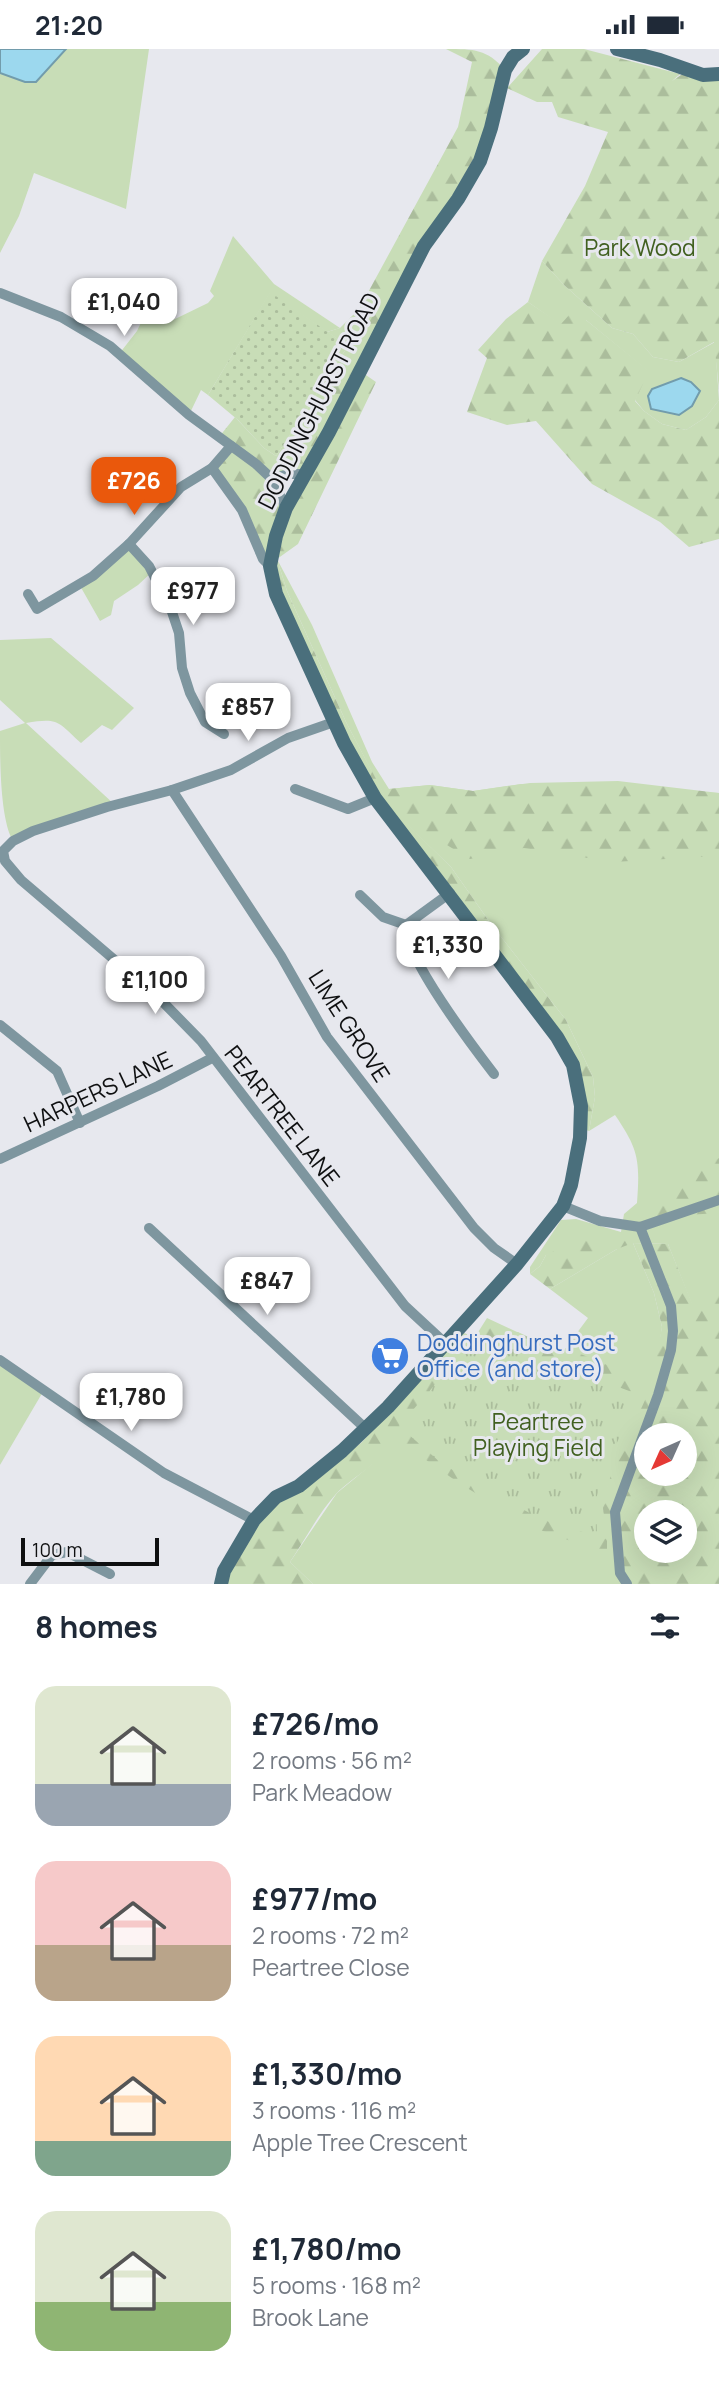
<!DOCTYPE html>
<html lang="en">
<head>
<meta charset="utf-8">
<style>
  :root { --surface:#fff; --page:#f6f6f7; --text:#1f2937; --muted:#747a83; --accent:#ea580c }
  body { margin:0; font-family:Manrope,sans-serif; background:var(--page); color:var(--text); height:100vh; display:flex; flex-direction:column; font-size:26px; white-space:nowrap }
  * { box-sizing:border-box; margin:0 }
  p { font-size:23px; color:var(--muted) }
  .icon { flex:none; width:38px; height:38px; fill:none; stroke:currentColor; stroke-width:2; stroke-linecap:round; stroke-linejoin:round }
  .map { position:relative; height:1535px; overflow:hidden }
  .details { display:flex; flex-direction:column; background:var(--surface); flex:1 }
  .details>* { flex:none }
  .needle { width:46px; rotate:225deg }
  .fabs { position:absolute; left:634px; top:1374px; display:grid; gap:14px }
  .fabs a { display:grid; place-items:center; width:63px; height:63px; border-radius:50%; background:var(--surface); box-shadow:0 7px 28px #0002; font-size:35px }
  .scale { position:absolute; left:21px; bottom:18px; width:138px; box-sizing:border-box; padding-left:7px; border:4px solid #0f1011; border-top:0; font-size:19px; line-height:24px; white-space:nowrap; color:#0f1011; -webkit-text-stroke:5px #e7e8ee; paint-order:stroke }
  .price { position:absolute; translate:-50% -60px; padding:0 16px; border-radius:14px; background:#fff; color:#222; font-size:23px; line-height:46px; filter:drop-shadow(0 2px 4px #0008) }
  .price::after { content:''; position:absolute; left:50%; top:42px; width:21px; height:16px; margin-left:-10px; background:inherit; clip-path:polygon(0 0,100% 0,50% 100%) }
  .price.on { background:var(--accent); color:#fff }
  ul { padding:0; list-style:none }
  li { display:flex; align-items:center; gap:21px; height:175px; padding:0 35px }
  li span { display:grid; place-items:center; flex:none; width:196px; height:140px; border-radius:21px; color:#555 }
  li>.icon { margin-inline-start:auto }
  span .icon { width:84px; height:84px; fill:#fffc; stroke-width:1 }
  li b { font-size:30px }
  h2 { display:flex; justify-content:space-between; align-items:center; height:84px; padding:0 35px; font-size:30px }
  .status { display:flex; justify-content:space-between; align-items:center; height:49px; padding:0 35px; background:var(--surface); direction:ltr }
  .status svg { height:19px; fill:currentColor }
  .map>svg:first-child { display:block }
  .grass { fill:#c8ddb7 }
  .forest { fill:url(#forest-firs); fill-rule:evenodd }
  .park { fill:url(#park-tufts) }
  .garden { fill:url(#garden-dots) }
  .water { fill:#9cd8ee; stroke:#729cac; stroke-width:2 }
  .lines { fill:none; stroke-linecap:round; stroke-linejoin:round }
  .street { stroke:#7e969f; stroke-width:10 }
  .secondary { stroke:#4a6f7c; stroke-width:14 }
  .labels { text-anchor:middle; stroke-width:6; stroke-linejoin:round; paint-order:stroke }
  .park-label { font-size:23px; fill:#416020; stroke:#e7e8ee }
  .street-label { font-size:23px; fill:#0f1011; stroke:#e7e8ee }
  .shop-label { font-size:23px; fill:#366cbe; stroke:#e7e8ee; text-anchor:start }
</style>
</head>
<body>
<div class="status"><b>21:20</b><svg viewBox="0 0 49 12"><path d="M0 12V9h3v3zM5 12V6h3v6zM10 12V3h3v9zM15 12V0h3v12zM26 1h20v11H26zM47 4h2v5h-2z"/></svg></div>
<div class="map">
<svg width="719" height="1535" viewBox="0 0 719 1535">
  <defs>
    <pattern id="forest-firs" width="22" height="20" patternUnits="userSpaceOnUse" patternTransform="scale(1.75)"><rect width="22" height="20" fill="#c8ddb7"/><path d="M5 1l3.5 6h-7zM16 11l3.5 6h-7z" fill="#abbd9c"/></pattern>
    <pattern id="park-tufts" width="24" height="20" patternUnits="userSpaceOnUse" patternTransform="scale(1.75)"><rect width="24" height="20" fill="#c8ddb7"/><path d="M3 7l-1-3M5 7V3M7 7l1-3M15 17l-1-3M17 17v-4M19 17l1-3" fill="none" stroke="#abbd9c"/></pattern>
    <pattern id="garden-dots" width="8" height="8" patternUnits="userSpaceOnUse" patternTransform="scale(1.75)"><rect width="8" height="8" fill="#c8ddb7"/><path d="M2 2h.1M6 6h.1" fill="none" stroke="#abbd9c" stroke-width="1.8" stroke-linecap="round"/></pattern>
  </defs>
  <rect width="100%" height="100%" fill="#e7e8ee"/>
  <!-- grass -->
  <g class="grass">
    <path d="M0,0H149L126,160L34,124L19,167L0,204Z"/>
    <path d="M233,187L274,235L340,279L327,283L270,244L208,346L201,341L189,366L119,305L137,282L148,259L173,271L208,254L214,247L210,242Z"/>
    <path d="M542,212L564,236L612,279L633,285L653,308L679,313L715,293L719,351L706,368L686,381L662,375L644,362L635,351L648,322L586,271L561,276L528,253Z"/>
    <path d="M129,495L152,523L138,536L114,552L111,566L100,572L79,535Z"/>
    <path d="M277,510L312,576L372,713L389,740L430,736L473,742L521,735L719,744V1285L695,1263L668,1195L633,1194L654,1244L662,1278L656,1319L647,1349L608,1437L603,1460L631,1535H313L290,1513L337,1444L372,1415L399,1377L475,1288L518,1283L562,1304L588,1269L550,1240L617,1200L546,1206L540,1217L530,1225V1218L561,1171L576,1170L621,1183L624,1165L637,1154C640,1112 639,1101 615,1066L589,1082L595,1048L593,1028L566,971L491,875L451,818L396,765L384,746L346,673L287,542Z"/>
    <path d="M51,589L134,659L112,681L102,676L81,694C58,673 59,668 26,674L115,756L13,792C0,770 0,711 0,682L25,674L0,651V591Z"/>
    <path d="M0,1311L44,1341L0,1416Z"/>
  </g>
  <!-- forest -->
  <g class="forest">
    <path d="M446,0C474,0 487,0 505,21L491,79L424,197L363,324L376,333L298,495L277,510L287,542L346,673L384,745L389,740L430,736L473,742L530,734L618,732L719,744V807L613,813L524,799L470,810L399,767L451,818L491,875L566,971L593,1028L595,1048L589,1082L580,1079L573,1016L375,749L242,461L212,419L231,397L219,388L235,368L264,399L276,407L348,297L327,283L340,279L359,260L458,78L472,13ZM305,425L285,459L273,430Z"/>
    <path d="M542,0H584L680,25L672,32L684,24L719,31V341L714,293L679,313L653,308L633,285L612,279L564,236L542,212L585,137L608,83L558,68L552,53H537L507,39Z"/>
    <path d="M528,253L561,275L570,265L586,271L649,322L635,352L644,362L662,375L686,381L706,368L719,351V490L689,498L660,473L592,435L536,372L507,376L467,363L487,309L478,301L506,270Z"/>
    <path d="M719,1109V1164L653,1168L683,1130Z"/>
    <path d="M626,1185L633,1194L668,1195L692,1254L719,1246V1535H631C624,1523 603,1471 603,1459C603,1434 635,1374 646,1349L478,1286L400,1377L541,1470L607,1490V1505L529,1477L459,1434L393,1388C384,1414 354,1426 336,1445C318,1465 305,1491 290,1513L313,1535H221L254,1471L299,1437L361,1394L464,1284L475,1288L487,1269L562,1304L566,1299L651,1334L662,1278L654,1244L633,1194L617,1200L550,1240L530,1225L540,1217L546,1206L586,1186ZM646,1386H684V1424H646ZM646,1463H684V1502H646Z"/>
  </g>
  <!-- park -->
  <path class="park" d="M478,1286L640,1346L607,1414L596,1450L597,1487L541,1470L492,1444L441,1414L399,1377Z"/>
  <!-- garden -->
  <path class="garden" d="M270,243L348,297L276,407L264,399L238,371L208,346Z"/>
  <!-- water -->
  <g class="water">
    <path d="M0,0H66L36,33H25L0,24Z"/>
    <path d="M681,329L691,333L700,342L692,357L679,366L651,360L648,347L652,340Z"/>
  </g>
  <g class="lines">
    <!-- street -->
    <g class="street">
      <path d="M0,244L61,268L110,297L189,366L256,415L272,430L286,459"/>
      <path d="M212,419L242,461L263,510L270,517"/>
      <path d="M272,430L288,425H305"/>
      <path d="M129,495L149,517L171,560L179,584L182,619L190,644L205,673L224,685"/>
      <path d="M28,545L37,560L93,527L129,495L181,438L212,419L231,397"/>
      <path d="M334,673L288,689L231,721L172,741L107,758L33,782L13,792L3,802L5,812L21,831L158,948L201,992L405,1257L446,1295"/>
      <path d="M295,740L348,760L375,749"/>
      <path d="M172,741L281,907L327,988L474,1179L494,1199L517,1215"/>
      <path d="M450,844L406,876C403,906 474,999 494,1025"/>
      <path d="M360,846L383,868L406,876"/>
      <path d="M0,976L57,1022L80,1074"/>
      <path d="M0,1110L158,1037L212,1009"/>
      <path d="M563,1157L600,1172L640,1178L719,1151"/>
      <path d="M149,1179L365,1379"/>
      <path d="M0,1311L164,1424L254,1471"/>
      <path d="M30,1535L52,1506L67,1503L110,1525"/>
      <path d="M627,1535L620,1524L615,1463L658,1346L671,1301L673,1282L671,1257L640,1178"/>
    </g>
    <!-- secondary -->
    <g class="secondary">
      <path d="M617,0L660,11L703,26L719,25"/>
      <path d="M221,1535L224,1522L254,1471L276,1448L299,1437L342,1402L388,1358L517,1215L563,1157L571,1136L580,1089L581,1057L573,1016L557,988L375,749L344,694L276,545L270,517L276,487L286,459L329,383L424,197L458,150L480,112L491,79L505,21L513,8L523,0"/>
    </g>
  </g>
  <!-- icons -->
  <defs>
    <g id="supermarket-disc" transform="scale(2.0125)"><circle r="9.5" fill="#3f7fe0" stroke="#e7e8ee"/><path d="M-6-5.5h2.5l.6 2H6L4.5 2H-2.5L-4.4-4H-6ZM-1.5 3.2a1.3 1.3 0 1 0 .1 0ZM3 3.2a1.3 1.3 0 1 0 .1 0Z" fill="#fff"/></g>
  </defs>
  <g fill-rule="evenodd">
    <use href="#supermarket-disc" x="390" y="1307"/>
  </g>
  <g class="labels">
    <!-- park labels -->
    <g class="park-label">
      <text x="640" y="207">Park Wood</text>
      <text x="538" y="1381">Peartree<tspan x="538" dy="26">Playing Field</tspan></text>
    </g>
    <!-- street labels -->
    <g class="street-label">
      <text transform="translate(319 352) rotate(-63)" y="8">DODDINGHURST ROAD</text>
      <text transform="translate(349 977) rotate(57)" y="8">LIME GROVE</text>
      <text transform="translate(98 1043) rotate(-25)" y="8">HARPERS LANE</text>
      <text transform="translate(282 1067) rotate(52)" y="8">PEARTREE LANE</text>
    </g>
    <!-- shop labels -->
    <g class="shop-label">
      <text x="417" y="1302">Doddinghurst Post<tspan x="417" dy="26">Office (and store)</tspan></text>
    </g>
  </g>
</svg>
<div class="fabs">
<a><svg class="needle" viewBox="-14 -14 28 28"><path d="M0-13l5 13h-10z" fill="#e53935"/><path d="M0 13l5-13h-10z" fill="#747a83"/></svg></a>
<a><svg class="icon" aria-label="layers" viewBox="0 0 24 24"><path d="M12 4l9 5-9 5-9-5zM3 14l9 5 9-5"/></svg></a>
</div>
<div class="scale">100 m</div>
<b class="price" style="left:124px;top:289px">£1,040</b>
<b class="price on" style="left:134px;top:468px">£726</b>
<b class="price" style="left:193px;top:578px">£977</b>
<b class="price" style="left:248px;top:694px">£857</b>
<b class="price" style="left:448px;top:932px">£1,330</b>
<b class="price" style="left:155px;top:967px">£1,100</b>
<b class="price" style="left:267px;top:1268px">£847</b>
<b class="price" style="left:131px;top:1384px">£1,780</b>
</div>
<section class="details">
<h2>8 homes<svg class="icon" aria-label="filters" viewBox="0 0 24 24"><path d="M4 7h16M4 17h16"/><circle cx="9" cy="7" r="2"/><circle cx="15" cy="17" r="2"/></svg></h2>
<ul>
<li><span style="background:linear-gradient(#dfe7d0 70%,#9aa5b1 0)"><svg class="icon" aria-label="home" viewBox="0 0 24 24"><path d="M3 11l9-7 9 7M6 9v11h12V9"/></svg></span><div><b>£726/mo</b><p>2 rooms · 56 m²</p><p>Park Meadow</p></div></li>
<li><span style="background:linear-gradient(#f6c9c9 60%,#b9a48a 0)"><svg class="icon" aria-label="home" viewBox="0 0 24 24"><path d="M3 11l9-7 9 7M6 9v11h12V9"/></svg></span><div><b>£977/mo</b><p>2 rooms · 72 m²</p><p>Peartree Close</p></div></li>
<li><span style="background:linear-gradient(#ffd9b3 75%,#7fa58c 0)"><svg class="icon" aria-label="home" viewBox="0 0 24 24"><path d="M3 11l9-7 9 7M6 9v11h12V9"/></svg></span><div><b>£1,330/mo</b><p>3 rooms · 116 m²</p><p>Apple Tree Crescent</p></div></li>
<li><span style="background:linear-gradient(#dfe7d0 65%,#8fb573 0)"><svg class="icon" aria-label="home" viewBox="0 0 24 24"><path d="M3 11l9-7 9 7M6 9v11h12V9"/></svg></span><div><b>£1,780/mo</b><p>5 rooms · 168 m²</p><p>Brook Lane</p></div></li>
</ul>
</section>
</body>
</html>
